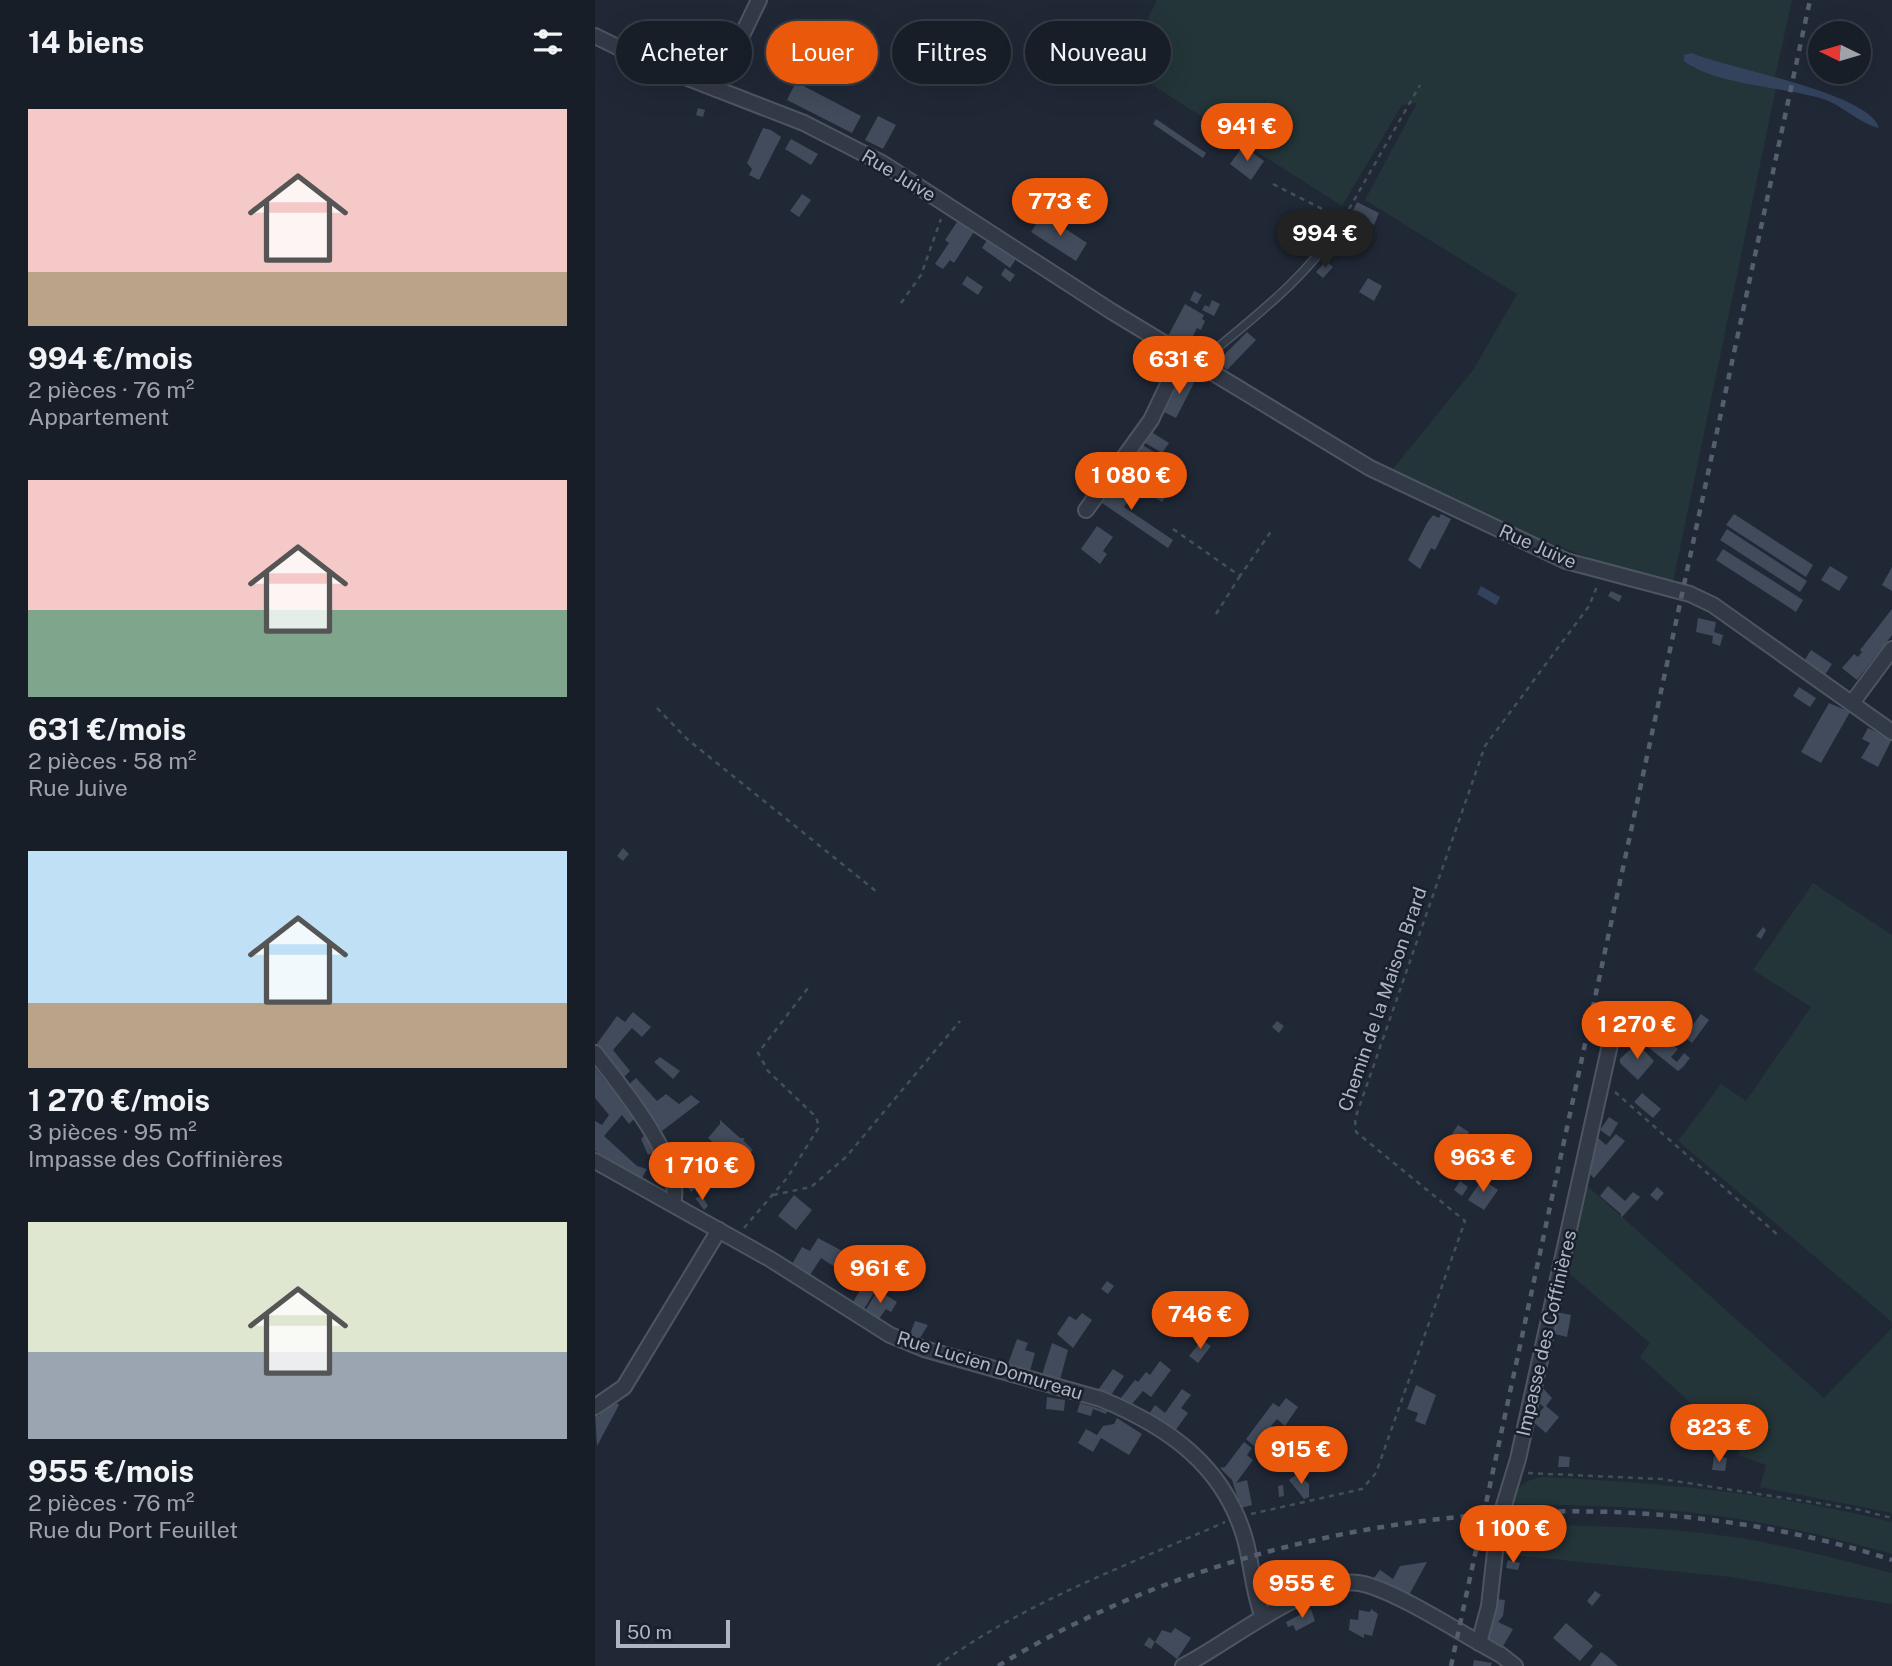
<!DOCTYPE html>
<html lang="fr">
<head>
<meta charset="utf-8">
<style>
  :root { --surface:#181e28; --page:#252b34; --text:#f1f3f6; --muted:#9fa2a8; --line:#363c45; --accent:#ea580c }
  body { margin:0; font-family:"Public Sans",sans-serif; background:var(--page); color:var(--text); height:100vh; display:flex; flex-direction:column; font-size:26px; white-space:nowrap }
  * { box-sizing:border-box; margin:0 }
  p { font-size:23px; color:var(--muted) }
  .icon { flex:none; width:38px; height:38px; fill:none; stroke:currentColor; stroke-width:2; stroke-linecap:round; stroke-linejoin:round }
  .map { position:relative; flex:1; overflow:hidden }
  .drawer { display:flex; flex-direction:column; background:var(--surface); width:595px }
  .drawer>* { flex:none }
  .top-card { position:absolute; left:21px; top:21px; width:665px; height:63px; display:flex; gap:14px }
  .needle { width:46px; rotate:275deg }
  .buttons { position:absolute; left:1213px; top:21px; display:grid; gap:14px }
  .buttons a { display:grid; place-items:center; width:63px; height:63px; border-radius:50%; background:var(--surface); box-shadow:0 7px 28px #0002,0 0 0 2px var(--line); font-size:35px }
  .scale { position:absolute; left:21px; bottom:18px; width:114px; box-sizing:border-box; padding-left:7px; border:4px solid #aeb5c3; border-top:0; font-size:19px; line-height:24px; white-space:nowrap; color:#aeb5c3; -webkit-text-stroke:5px #191f2b; paint-order:stroke }
  .price { position:absolute; translate:-50% -60px; padding:0 16px; border-radius:24px; background:var(--accent); color:#fff; font-size:23px; line-height:46px; filter:drop-shadow(0 2px 4px #0008) }
  .price::after { content:''; position:absolute; left:50%; top:42px; width:21px; height:16px; margin-left:-10px; background:inherit; clip-path:polygon(0 0,100% 0,50% 100%) }
  .price.selected { background:#222; color:#fff }
  ul { padding:0; list-style:none }
  li { display:grid; align-content:center; gap:14px; height:371px; padding:0 28px }
  li span { display:grid; place-items:center; height:217px; border-radius:0px; color:#555 }
  li>.icon { margin-inline-start:auto }
  span .icon { width:126px; height:126px; fill:#fffc; stroke-width:1 }
  li b { font-size:30px }
  h2 { display:flex; justify-content:space-between; align-items:center; height:84px; padding:0 28px; font-size:30px }
  .chip { padding:0 24px; border-radius:32px; background:var(--surface); box-shadow:0 7px 28px #0002,0 0 0 2px var(--line); font-size:24px; line-height:63px }
  .chip.selected { background:var(--accent); color:#fff }
  main { display:flex; flex:1; min-height:0 }
  .map>svg:first-child { display:block }
  .green { fill:#233538 }
  .water { fill:#34435d }
  .building { fill:#414b5b }
  .lines { fill:none; stroke-linecap:round; stroke-linejoin:round }
  .service-casing { stroke:#4e5561; stroke-width:10 }
  .minor-casing { stroke:#4e5561; stroke-width:18 }
  .path { stroke:#3f5155; stroke-width:2.5; stroke-dasharray:5 5; stroke-linecap:butt }
  .service { stroke:#333a47; stroke-width:7 }
  .minor { stroke:#333a47; stroke-width:14 }
  .rail { stroke:#555e6e; stroke-width:4.5; stroke-dasharray:7 7; stroke-linecap:butt }
  .labels { text-anchor:middle; stroke-width:5; stroke-linejoin:round; paint-order:stroke }
  .street-label { font-size:19px; fill:#aeb5c3; stroke:#191f2b }
</style>
</head>
<body>
<main>
<section class="drawer">
<h2>14 biens<svg class="icon" aria-label="filters" viewBox="0 0 24 24"><path d="M4 7h16M4 17h16"/><circle cx="9" cy="7" r="2"/><circle cx="15" cy="17" r="2"/></svg></h2>
<ul>
<li><span style="background:linear-gradient(#f6c9c9 75%,#b9a48a 0)"><svg class="icon" aria-label="home" viewBox="0 0 24 24"><path d="M3 11l9-7 9 7M6 9v11h12V9"/></svg></span><div><b>994 €/mois</b><p>2 pièces · 76 m²</p><p>Appartement</p></div></li>
<li><span style="background:linear-gradient(#f6c9c9 60%,#7fa58c 0)"><svg class="icon" aria-label="home" viewBox="0 0 24 24"><path d="M3 11l9-7 9 7M6 9v11h12V9"/></svg></span><div><b>631 €/mois</b><p>2 pièces · 58 m²</p><p>Rue Juive</p></div></li>
<li><span style="background:linear-gradient(#bfe0f5 70%,#b9a48a 0)"><svg class="icon" aria-label="home" viewBox="0 0 24 24"><path d="M3 11l9-7 9 7M6 9v11h12V9"/></svg></span><div><b>1 270 €/mois</b><p>3 pièces · 95 m²</p><p>Impasse des Coffinières</p></div></li>
<li><span style="background:linear-gradient(#dfe7d0 60%,#9aa5b1 0)"><svg class="icon" aria-label="home" viewBox="0 0 24 24"><path d="M3 11l9-7 9 7M6 9v11h12V9"/></svg></span><div><b>955 €/mois</b><p>2 pièces · 76 m²</p><p>Rue du Port Feuillet</p></div></li>
</ul>
</section>
<div class="map">
<svg width="1297" height="1666" viewBox="0 0 1297 1666">
  <rect width="100%" height="100%" fill="#202836"/>
  <!-- green -->
  <g class="green">
    <path d="M562,0H1197L1180,77L1120,63L1098,53L1096,67L1118,75L1181,88L1078,582C977,560 889,514 798,469L878,370L922,294L770,200L822,103L807,105L747,206L529,67Z"/>
    <path d="M1218,883L1297,935V1322L1083,1141L1126,1084L1151,1101L1216,1007L1158,970Z"/>
    <path d="M988,1182L1229,1398L1297,1328V1513L1165,1487L1171,1465L1143,1455L1145,1447L1045,1357L1055,1343L969,1269Z"/>
    <path d="M948,1477C1066,1483 1183,1493 1297,1522V1554C1230,1535 1161,1519 1092,1512C1033,1506 974,1505 914,1504C923,1486 929,1480 948,1477Z"/>
    <path d="M909,1525C975,1525 1042,1526 1108,1533C1172,1540 1235,1557 1297,1573V1604L1136,1577L907,1554Z"/>
  </g>
  <!-- water -->
  <g class="water">
    <path d="M1097,53C1133,69 1274,92 1284,128C1266,124 1249,107 1231,100C1193,87 1118,85 1089,61V55Z"/>
    <path d="M886,586L905,597L901,605L882,594Z"/>
  </g>
  <!-- building -->
  <g class="building">
    <path d="M201,82L266,116L257,133L192,100Z"/>
    <path d="M103,108L110,110L108,117L101,115Z"/>
    <path d="M283,116L301,125L288,149L270,140Z"/>
    <path d="M561,119L611,153L608,158L558,124Z"/>
    <path d="M168,128L176,130L186,137L164,180L154,175L157,169L152,163Z"/>
    <path d="M196,139L223,154L216,165L190,149Z"/>
    <path d="M648,146L669,161L656,180L635,164Z"/>
    <path d="M207,194L216,200L204,217L195,211Z"/>
    <path d="M762,202L784,213L779,225L767,217L751,252L740,247Z"/>
    <path d="M445,218L452,223L457,220L492,243L481,261L436,232Z"/>
    <path d="M364,219L380,230L359,263L355,260L348,269L340,264L354,243L350,240Z"/>
    <path d="M392,240L421,259L415,268L387,248Z"/>
    <path d="M731,261L738,267L728,278L721,272Z"/>
    <path d="M410,268L420,275L415,282L406,275Z"/>
    <path d="M372,276L388,287L383,295L367,284Z"/>
    <path d="M773,278L787,286L779,301L764,292Z"/>
    <path d="M599,291L607,295L602,304L595,300Z"/>
    <path d="M617,300L625,304L619,316L607,310L610,305L614,307Z"/>
    <path d="M590,304L609,315L607,319L610,321L606,330L602,328L592,348L573,336Z"/>
    <path d="M652,332L661,340L632,370L623,361Z"/>
    <path d="M583,375L599,383L581,418L569,412L578,395L574,393Z"/>
    <path d="M553,430L574,443L567,453L547,441Z"/>
    <path d="M544,443L564,455L558,467L536,455Z"/>
    <path d="M565,466L583,477L567,502L556,495L561,488L554,484Z"/>
    <path d="M520,479L539,492L529,507L578,540L573,548L507,503Z"/>
    <path d="M846,514L856,519L840,550L836,548L825,569L813,560L832,523L838,515L844,518Z"/>
    <path d="M1139,514L1218,565L1211,577L1131,525Z"/>
    <path d="M502,526L518,537L508,551L512,554L505,564L486,549Z"/>
    <path d="M1132,529L1212,581L1205,592L1125,540Z"/>
    <path d="M1128,549L1208,600L1201,612L1121,560Z"/>
    <path d="M1235,566L1253,577L1244,591L1226,580Z"/>
    <path d="M1297,567V591L1287,585Z"/>
    <path d="M1016,591L1027,596L1024,602L1013,596Z"/>
    <path d="M1297,609V635L1262,680L1247,668L1259,654L1263,657L1267,652L1265,650Z"/>
    <path d="M1103,618L1121,622L1119,632L1128,635L1125,646L1117,643L1118,636L1101,632Z"/>
    <path d="M1216,650L1237,664L1230,675L1209,661Z"/>
    <path d="M1204,687L1221,698L1215,707L1198,696Z"/>
    <path d="M1234,703L1255,712L1226,763L1206,752Z"/>
    <path d="M1273,728L1297,739L1283,767L1266,758L1275,743L1267,739Z"/>
    <path d="M28,848L34,854L28,861L22,856Z"/>
    <path d="M1168,927L1171,930L1166,939L1161,936Z"/>
    <path d="M38,1012L56,1027L47,1037L37,1028L18,1050L35,1071L28,1078L1,1045L22,1016L30,1022Z"/>
    <path d="M1106,1014L1114,1020L1097,1043L1089,1037Z"/>
    <path d="M682,1021L689,1026L684,1033L677,1027Z"/>
    <path d="M1050,1023L1083,1049L1076,1057L1082,1062L1089,1053L1095,1058L1088,1067L1083,1071L1034,1032L1040,1024L1046,1029Z"/>
    <path d="M1042,1043L1059,1061L1043,1080L1025,1063V1059Z"/>
    <path d="M65,1057L85,1071L78,1079L59,1062Z"/>
    <path d="M0,1068L40,1118L34,1124L27,1115L9,1136L42,1166L52,1169L47,1178L0,1151V1121L7,1125L14,1115L0,1098Z"/>
    <path d="M41,1078L62,1101L71,1094L84,1104L96,1095L105,1102L67,1131L33,1085Z"/>
    <path d="M1047,1093L1066,1109L1058,1118L1039,1102Z"/>
    <path d="M1014,1117L1023,1123L1015,1137L1005,1130Z"/>
    <path d="M125,1120L145,1138H150L148,1140L158,1150L150,1159L132,1143L115,1162L120,1168L106,1179L108,1182L96,1192L83,1169L98,1160L101,1165L122,1146L113,1138L125,1124Z"/>
    <path d="M863,1125L874,1132L862,1150L851,1143Z"/>
    <path d="M52,1133L60,1152L53,1155L46,1139Z"/>
    <path d="M1021,1134L1030,1141L999,1178L990,1170L1002,1137L1011,1145Z"/>
    <path d="M890,1175L896,1179L893,1183L903,1190L889,1210L873,1200Z"/>
    <path d="M865,1181L873,1187L867,1196L859,1190Z"/>
    <path d="M1013,1186L1030,1201L1038,1192L1045,1197L1026,1218V1214L1005,1196Z"/>
    <path d="M1062,1187L1069,1193L1062,1201L1055,1195Z"/>
    <path d="M199,1195L217,1210L201,1230L183,1216Z"/>
    <path d="M107,1196L113,1206L109,1210L100,1198Z"/>
    <path d="M223,1238L270,1263L260,1280L226,1258L215,1275L197,1264L207,1247L215,1251Z"/>
    <path d="M272,1279L283,1286L269,1309L258,1302Z"/>
    <path d="M512,1281L519,1286L513,1294L506,1289Z"/>
    <path d="M283,1290L302,1302L296,1312L291,1309L284,1319L270,1311Z"/>
    <path d="M961,1312L976,1315L972,1337L956,1333Z"/>
    <path d="M487,1313L497,1320L478,1348L462,1334L474,1316L481,1320Z"/>
    <path d="M320,1321L333,1325L325,1338L315,1334Z"/>
    <path d="M422,1339L433,1343L430,1350L440,1353L435,1371L413,1364Z"/>
    <path d="M607,1340L616,1346L603,1363L594,1356Z"/>
    <path d="M457,1343L473,1350L465,1380L447,1375Z"/>
    <path d="M565,1361L576,1370L556,1397L548,1391L537,1404L525,1399L540,1380L543,1382L551,1372L555,1375Z"/>
    <path d="M518,1369L529,1376L516,1395L503,1390Z"/>
    <path d="M821,1385L841,1395L830,1425L820,1421L823,1413L812,1409Z"/>
    <path d="M945,1385L957,1398L951,1406L964,1417L951,1433L937,1421L949,1407L941,1401Z"/>
    <path d="M587,1389L596,1395L586,1408L593,1413L580,1431L554,1414L560,1405L570,1413Z"/>
    <path d="M452,1397L470,1400L469,1411L451,1409Z"/>
    <path d="M691,1398L703,1407L690,1426L682,1419L676,1426L690,1436L673,1458L651,1439L678,1403L684,1407Z"/>
    <path d="M22,1403L24,1405L2,1446L0,1413L4,1416L8,1410Z"/>
    <path d="M485,1403L499,1407L512,1411L511,1414L498,1409L496,1416L482,1412Z"/>
    <path d="M522,1418L547,1434L534,1455L506,1438L498,1452L483,1443L491,1429L502,1435L508,1426L519,1424Z"/>
    <path d="M712,1437L727,1451L718,1460L703,1446Z"/>
    <path d="M649,1442L657,1448L652,1455L658,1460L641,1483L652,1480L657,1505L646,1508L637,1480L625,1468L630,1467Z"/>
    <path d="M964,1456L975,1457L974,1467H963Z"/>
    <path d="M1119,1456L1132,1458L1130,1471L1117,1470Z"/>
    <path d="M702,1474L714,1484V1497L709,1499L694,1480Z"/>
    <path d="M688,1485L689,1496L684,1497L683,1486Z"/>
    <path d="M913,1560L925,1563L923,1570L911,1568Z"/>
    <path d="M832,1562L813,1597L778,1579L785,1570L798,1579L805,1566Z"/>
    <path d="M1000,1591L1006,1595L997,1606L992,1601Z"/>
    <path d="M900,1599L910,1600L908,1616L903,1622L918,1629L907,1648L892,1639Z"/>
    <path d="M716,1609L720,1621L701,1631L698,1625L693,1627L691,1622Z"/>
    <path d="M776,1609L783,1614L777,1636L769,1634V1638L754,1630L755,1619L763,1620L764,1610L775,1612Z"/>
    <path d="M971,1623L998,1646L985,1661L958,1638Z"/>
    <path d="M580,1628L596,1638L582,1659L560,1642L556,1649L549,1645L554,1637L560,1642L567,1630L576,1633Z"/>
    <path d="M1006,1652L1012,1656L1023,1666H995Z"/>
    <path d="M879,1660L897,1663L896,1666H878Z"/>
  </g>
  <g class="lines">
    <!-- service casing -->
    <g class="service-casing">
      <path id="service" d="M603,364C655,320 715,277 749,217"/>
    </g>
    <!-- minor casing -->
    <g class="minor-casing">
      <g id="minor">
        <path d="M0,36L57,64L209,123L287,163L516,311L775,468L971,561L1095,594L1118,605L1297,732"/>
        <path d="M121,89L164,0"/>
        <path d="M491,510L556,420L587,355"/>
        <path d="M1257,703L1297,649"/>
        <path d="M0,1053C24,1084 90,1163 78,1203"/>
        <path d="M0,1161L175,1259L295,1335L329,1349L506,1399C574,1427 629,1466 650,1539C657,1564 658,1593 668,1617"/>
        <path d="M0,1407L29,1387L124,1230"/>
        <path d="M884,1643L894,1606L903,1525L923,1459L1020,1022"/>
        <path d="M588,1666C633,1644 720,1571 769,1584C807,1594 868,1635 906,1655L920,1666"/>
      </g>
    </g>
    <!-- path -->
    <g class="path">
      <path d="M678,184L737,214"/>
      <path d="M754,209L825,85"/>
      <path d="M306,303L326,275L346,219"/>
      <path d="M578,529L645,576L677,530"/>
      <path d="M621,614L645,576"/>
      <path d="M62,708L92,739L282,892"/>
      <path d="M1020,1092L1184,1236"/>
      <path d="M178,1195L216,1187L251,1157L365,1021"/>
      <path d="M149,1228L192,1178L224,1127L221,1117L173,1071L163,1053L213,988"/>
      <path d="M933,1473L1066,1479L1261,1509L1297,1518"/>
      <path d="M656,1514L767,1489L781,1473L870,1221L761,1132L760,1119L890,746L994,606L1003,584"/>
      <path d="M342,1666C428,1603 533,1565 630,1522"/>
    </g>
    <!-- service -->
    <use href="#service" class="service"/>
    <!-- minor -->
    <use href="#minor" class="minor"/>
    <!-- rail -->
    <g class="rail">
      <path d="M403,1666C658,1510 1013,1467 1297,1560"/>
      <path d="M856,1666L1215,0"/>
    </g>
  </g>
  <g class="labels">
    <!-- street labels -->
    <g class="street-label">
      <text transform="translate(304 175) rotate(31)" y="7">Rue Juive</text>
      <text transform="translate(943 546) rotate(24)" y="7">Rue Juive</text>
      <text transform="translate(787 999) rotate(-71)" y="7">Chemin de la Maison Brard</text>
      <text transform="translate(951 1333) rotate(-77)" y="7">Impasse des Coffinières</text>
      <text transform="translate(395 1365) rotate(17)" y="7">Rue Lucien Domureau</text>
    </g>
  </g>
</svg>
<div class="buttons">
<a><svg class="needle" viewBox="-14 -14 28 28"><path d="M0-13l5 13h-10z" fill="#e53935"/><path d="M0 13l5-13h-10z" fill="#9fa2a8"/></svg></a>
</div>
<div class="scale">50 m</div>
<b class="price" style="left:652px;top:163px">941 €</b>
<b class="price" style="left:465px;top:238px">773 €</b>
<b class="price selected" style="left:730px;top:270px">994 €</b>
<b class="price" style="left:584px;top:396px">631 €</b>
<b class="price" style="left:536px;top:512px">1 080 €</b>
<b class="price" style="left:1042px;top:1061px">1 270 €</b>
<b class="price" style="left:888px;top:1194px">963 €</b>
<b class="price" style="left:107px;top:1202px">1 710 €</b>
<b class="price" style="left:285px;top:1305px">961 €</b>
<b class="price" style="left:605px;top:1351px">746 €</b>
<b class="price" style="left:1124px;top:1464px">823 €</b>
<b class="price" style="left:706px;top:1486px">915 €</b>
<b class="price" style="left:918px;top:1565px">1 100 €</b>
<b class="price" style="left:707px;top:1620px">955 €</b>
<div class="top-card">
<a class="chip">Acheter</a>
<a class="chip selected">Louer</a>
<a class="chip">Filtres</a>
<a class="chip">Nouveau</a>
</div>
</div>
</main>
</body>
</html>
